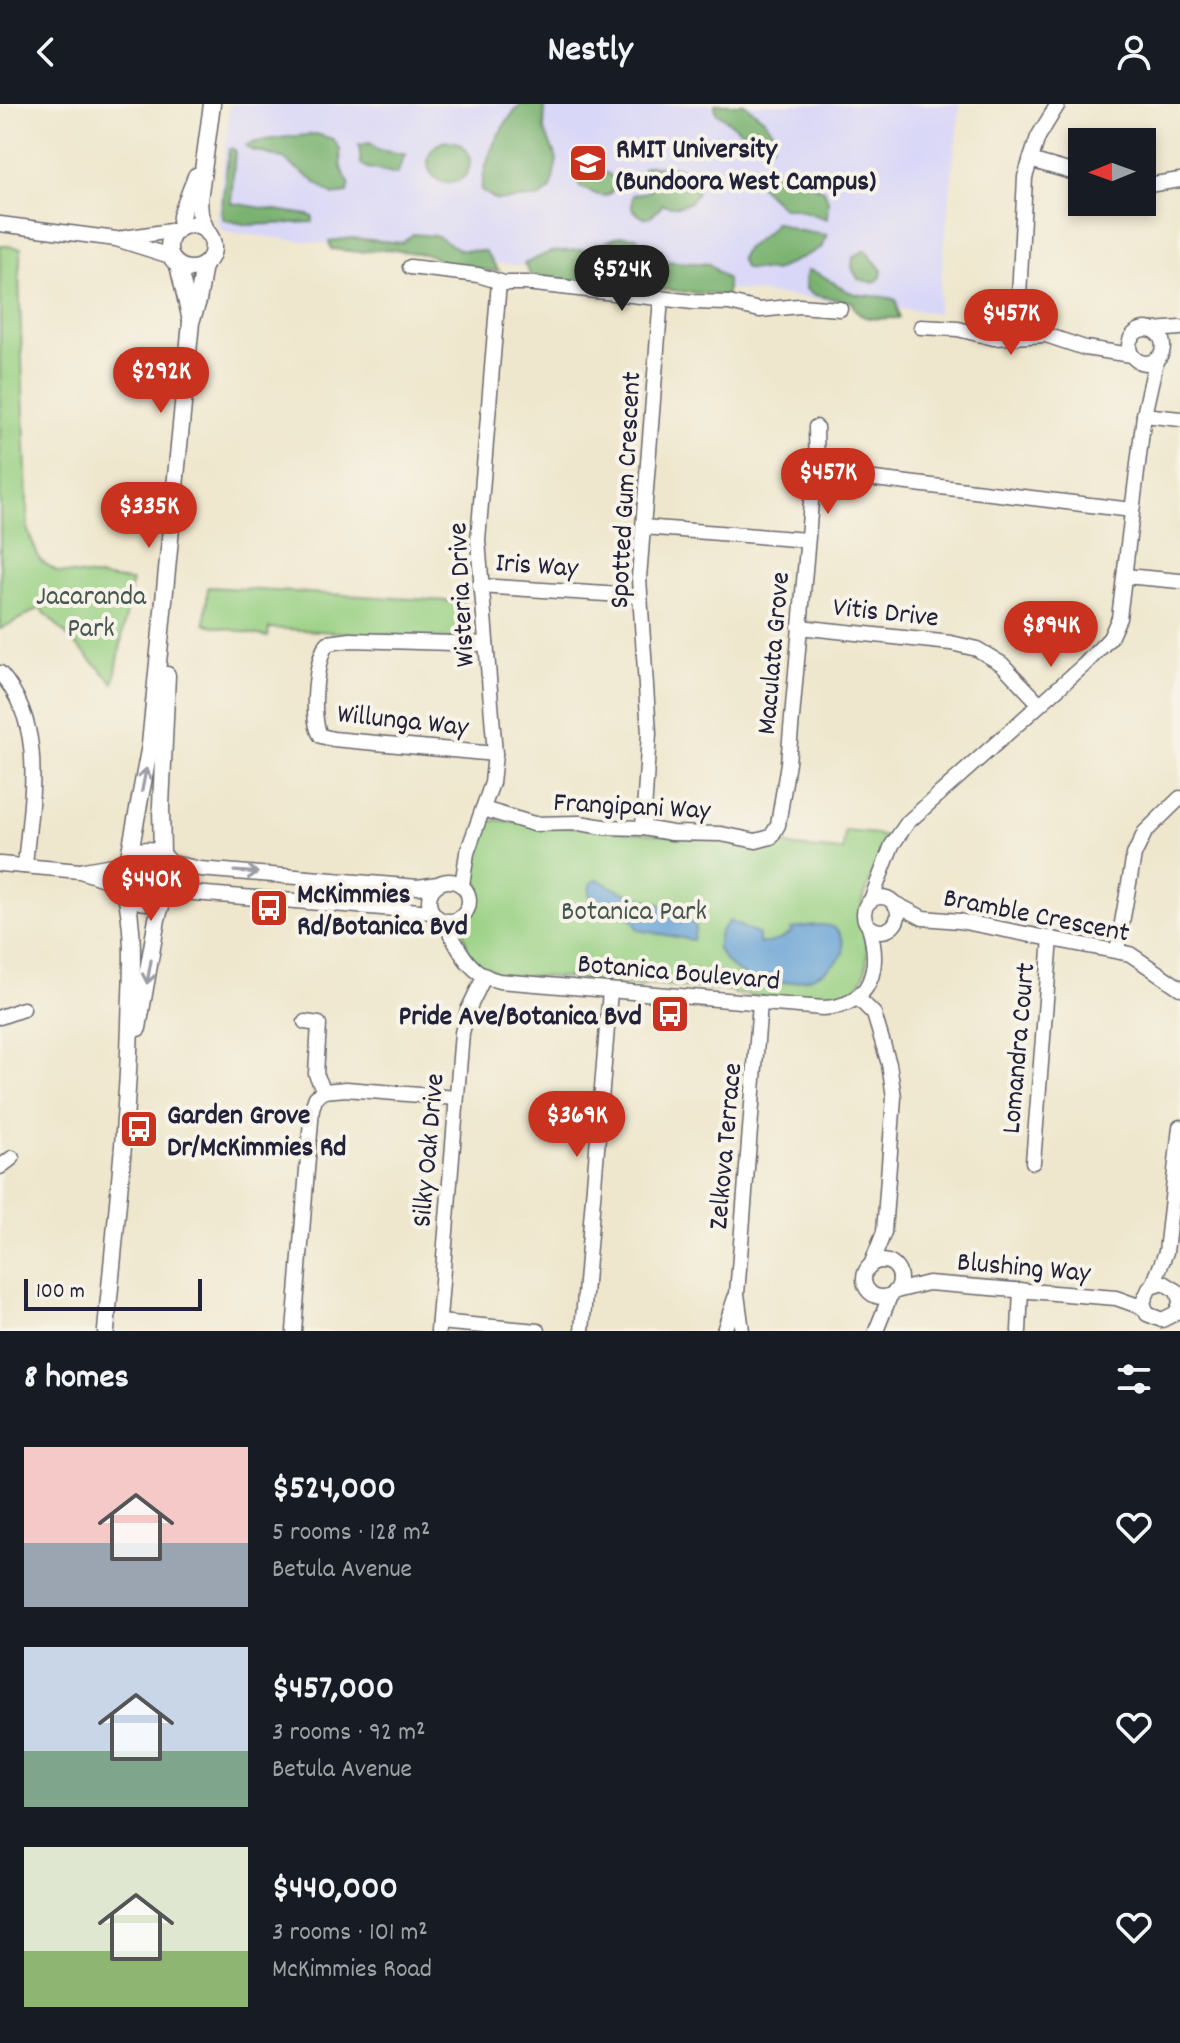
<!DOCTYPE html>
<html lang="en">
<head>
<meta charset="utf-8">
<style>
  :root { --surface:#171b24; --page:#242831; --text:#f1f3f6; --muted:#9ea1a6; --accent:#c8321e }
  body { margin:0; font-family:Dekko,sans-serif; background:var(--page); color:var(--text); height:100vh; display:flex; flex-direction:column; font-size:30px; white-space:nowrap }
  * { box-sizing:border-box; margin:0 }
  p { font-size:26px; color:var(--muted) }
  .icon { flex:none; width:44px; height:44px; fill:none; stroke:currentColor; stroke-width:2; stroke-linecap:round; stroke-linejoin:round }
  .map { position:relative; height:1227px; overflow:hidden }
  .side { display:flex; flex-direction:column; background:var(--surface); flex:1 }
  .side>* { flex:none }
  .needle { width:52px; rotate:269deg }
  .buttons { position:absolute; left:1068px; top:24px; display:grid; gap:16px }
  .buttons a { display:grid; place-items:center; width:88px; height:88px; border-radius:0px; background:var(--surface); box-shadow:0 4px 12px #0003; font-size:40px }
  .scale { position:absolute; left:24px; bottom:20px; width:178px; box-sizing:border-box; padding-left:8px; border:4px solid #22223b; border-top:0; font-size:22px; line-height:28px; white-space:nowrap; color:#22223b; -webkit-text-stroke:6px #f7f3e8; paint-order:stroke }
  .price { position:absolute; translate:-50% -68px; padding:0 18px; border-radius:28px; background:var(--accent); color:#fff; font-size:26px; line-height:52px; filter:drop-shadow(0 2px 4px #0008) }
  .price::after { content:''; position:absolute; left:50%; top:48px; width:24px; height:18px; margin-left:-12px; background:inherit; clip-path:polygon(0 0,100% 0,50% 100%) }
  .price.selected { background:#222; color:#fff }
  ul { padding:0; list-style:none }
  li { display:flex; align-items:center; gap:24px; height:200px; padding:0 24px }
  li span { display:grid; place-items:center; flex:none; width:224px; height:160px; border-radius:0px; color:#555 }
  li>.icon { margin-inline-start:auto }
  span .icon { width:96px; height:96px; fill:#fffc; stroke-width:1 }
  li b { font-size:34px }
  h2 { display:flex; justify-content:space-between; align-items:center; height:96px; padding:0 24px; font-size:34px }
  header { display:flex; justify-content:space-between; align-items:center; height:104px; padding:0 24px; background:var(--surface); font-size:36px; font-weight:800 }
  .map>svg:first-child { display:block }
  .built { fill:#d9d7f8 }
  .green { fill:#99d083; stroke:#5e795f; stroke-width:2 }
  .forest { fill:#7ab271; stroke:#4e6a56; stroke-width:2 }
  .water { fill:#63a0d4; stroke:#426188; stroke-width:2 }
  .lines { fill:none; stroke-linecap:round; stroke-linejoin:round }
  .minor-casing { stroke:#6a676e; stroke-width:17 }
  .major-casing { stroke:#6a676e; stroke-width:19 }
  .minor { stroke:#fff; stroke-width:14 }
  .major { stroke:#fff; stroke-width:16 }
  .oneway { stroke:#9c9ca7 }
  .labels { text-anchor:middle; stroke-width:8; stroke-linejoin:round; paint-order:stroke }
  .poi-label { font-size:28px; font-weight:bold; fill:#22223b; stroke:#f7f3e8; text-anchor:start }
  .street-label { font-size:28px; fill:#22223b; stroke:#f7f3e8 }
  .park-label { font-size:28px; fill:#465651; stroke:#f7f3e8 }
</style>
</head>
<body>
<header><svg class="icon" aria-label="back" viewBox="0 0 24 24"><path d="M15 5l-7 7 7 7"/></svg>Nestly<svg class="icon" aria-label="person" viewBox="0 0 24 24"><circle cx="12" cy="8" r="4"/><path d="M4 21q1-7 8-7t8 7"/></svg></header>
<div class="map">
<svg width="1180" height="1227" viewBox="0 0 1180 1227">
  <rect width="100%" height="100%" fill="#f7f3e8"/>
  <filter id="ink" filterUnits="userSpaceOnUse"><feTurbulence type="fractalNoise" baseFrequency=".0125" numOctaves="2"/><feDisplacementMap in="SourceGraphic" scale="16" xChannelSelector="R" yChannelSelector="G"/><feConvolveMatrix kernelMatrix="1 2 1 2 8 2 1 2 1" color-interpolation-filters="sRGB"/></filter>
  <filter id="wash" filterUnits="userSpaceOnUse"><feTurbulence type="fractalNoise" baseFrequency=".006" numOctaves="4" result="noise"/><feDisplacementMap in="SourceGraphic" scale="32" xChannelSelector="R" yChannelSelector="G"/><feGaussianBlur stdDeviation="1.8" result="paint"/><feColorMatrix in="noise" values="0 0 0 0 0 0 0 0 0 0 0 0 0 0 0 0 0 1.4 0 .05"/><feComposite in="paint" operator="in"/></filter>
  <g filter="url(#wash)">
    <rect width="100%" height="100%" fill="#efe7cd"/>
    <!-- built -->
    <path class="built" d="M230,0H960L937,209L224,128L217,118Z"/>
    <!-- green -->
    <g class="green">
      <path d="M0,141L21,144L19,170L28,427L40,456L58,468L132,477L114,579L40,504L0,525Z"/>
      <path d="M208,483L464,498L469,536L269,524L268,533L205,520Z"/>
      <path d="M495,716L702,734L757,743L764,742L776,737L795,743L843,747L845,727L876,730L887,734C882,744 860,800 860,810C860,817 863,822 865,828C872,867 864,895 819,897L817,894L796,892L793,895L734,890L732,887L647,880L642,883L580,877L578,874L501,871L482,863L469,850L463,826L472,800L468,782L469,764L484,724Z"/>
    </g>
    <!-- forest -->
    <g class="forest">
      <path d="M521,0H545L544,26L557,55L551,85L541,93L507,96H496L481,86C486,52 497,26 521,0Z"/>
      <path d="M715,0H744L764,15L773,27V41L759,40L716,8Z"/>
      <path d="M316,30L333,35L340,45L341,64L350,81L347,89L333,91L282,54L251,46L246,42C254,35 301,32 316,30Z"/>
      <circle cx="449" cy="58" r="21"/>
      <path d="M370,39L378,46L405,50L397,70L368,64L361,60L359,41Z"/>
      <path d="M231,44L235,46L231,99L308,111L313,113V118L249,121L224,116L221,108L229,45Z"/>
      <path d="M648,62C660,62 676,60 687,67C709,80 693,111 663,100C652,113 646,121 632,104V91L651,87L640,75L643,64Z"/>
      <path d="M772,63L824,86L828,96L827,115L794,104H783L757,79V73Z"/>
      <path d="M594,66L609,70L616,77L615,84L607,92L598,91L580,83L579,74L581,70Z"/>
      <path d="M775,118L795,126L827,131L821,144L774,167L745,165L740,154C748,137 766,135 775,118Z"/>
      <path d="M413,130L437,132L460,146L485,147L499,167L450,163L430,151L387,145L359,148L331,145L329,137L352,134L402,139Z"/>
      <path d="M620,132L636,133L661,157L709,160L727,176V192L531,172L524,160L550,148L589,145Z"/>
      <path d="M865,146L882,166L881,173L874,179L858,175L852,164L853,153Z"/>
      <path d="M808,166C823,169 834,180 847,187C863,195 880,189 896,196L899,214C880,214 857,220 852,198L813,191L806,185L805,175Z"/>
    </g>
    <!-- water -->
    <g class="water">
      <path d="M598,775C628,796 669,795 696,822L693,836L638,826C633,811 625,811 612,807C602,804 596,797 589,791L590,780Z"/>
      <path d="M729,817L759,831V839C772,840 781,836 792,828L791,825C815,820 847,813 843,850C821,881 763,889 733,864C726,859 721,851 717,844L720,828Z"/>
    </g>
  </g>
  <g filter="url(#ink)">
    <g class="lines">
      <!-- minor casing -->
      <g class="minor-casing">
        <g id="minor">
          <path d="M1030,56L1082,71"/>
          <path d="M1142,82L1180,76"/>
          <path d="M0,120L116,135L170,152"/>
          <path d="M124,134L177,126"/>
          <path d="M410,163L478,171L504,179H526L693,198L729,199L760,206L799,202L840,205"/>
          <path d="M921,223L958,225L994,234L1046,231L1085,244L1131,251"/>
          <circle cx="1146" cy="242" r="17"/>
          <path d="M1153,226L1180,224"/>
          <path d="M1017,233L1025,73L1038,33L1058,0"/>
          <path d="M1144,311L1180,315"/>
          <path d="M816,323L817,375"/>
          <path d="M643,423L807,436"/>
          <path d="M1125,472L1180,477"/>
          <path d="M479,482L638,492"/>
          <path d="M799,523L951,539L977,545L1002,560L1040,600"/>
          <path d="M486,540L351,536L328,539C315,553 310,617 321,632L333,635L495,650"/>
          <path d="M0,569C48,624 30,697 25,762"/>
          <path d="M483,705L534,720L579,719L604,723L643,724L672,729L721,730L756,737L771,733L778,721L788,659L812,387L821,372L833,370L1132,406"/>
          <path d="M643,724L649,629L639,474L661,194"/>
          <path d="M169,758L200,765L418,783L438,780"/>
          <path d="M0,760L80,767L122,781"/>
          <path d="M84,766L124,759"/>
          <circle cx="449" cy="797" r="20"/>
          <path d="M462,781L467,749L492,679L495,650L478,436L499,178"/>
          <path d="M169,787L432,808"/>
          <circle cx="881" cy="810" r="17"/>
          <path d="M871,796L892,741L908,718L1084,561L1110,534L1119,514L1144,311L1156,257"/>
          <path d="M894,799L923,814L959,817L1130,850L1180,884"/>
          <path d="M444,817C458,843 467,870 499,877L823,904C873,902 881,863 869,823"/>
          <path d="M1117,847L1134,751L1145,728L1180,694"/>
          <path d="M857,893L874,910L889,960L894,993L884,1128L871,1161"/>
          <path d="M0,913L23,905"/>
          <path d="M324,987L346,985L456,994"/>
          <path d="M1033,1058L1051,834"/>
          <path d="M0,1063L12,1054"/>
          <circle cx="882" cy="1175" r="18"/>
          <path d="M1153,1181L1166,1148L1180,1023"/>
          <path d="M896,1187L928,1179L1116,1194L1144,1204"/>
          <path d="M1180,1197L1177,1187L1164,1179L1150,1183L1143,1198L1147,1210L1162,1216L1176,1209L1180,1199"/>
          <path d="M439,1218L538,1227"/>
          <path d="M294,1227L312,1004L316,993L324,987L316,970L319,920L305,918"/>
          <path d="M438,1227L462,929L468,906L484,873"/>
          <path d="M582,1227L610,887"/>
          <path d="M724,1227L735,1194"/>
          <path d="M742,1227L737,1190L760,899"/>
          <path d="M876,1227L890,1192"/>
          <path d="M1019,1227L1021,1186"/>
        </g>
      </g>
      <!-- major casing -->
      <g class="major-casing">
        <g id="major">
          <circle cx="191" cy="143" r="22"/>
          <path d="M180,124L181,112L196,72"/>
          <path d="M207,129L200,110L199,96L212,0"/>
          <path d="M178,161L191,216"/>
          <circle cx="147" cy="772" r="26"/>
          <path d="M162,751L161,702L167,571"/>
          <path d="M129,753L150,641L191,218L198,197L204,161"/>
          <path d="M138,924L157,815L164,792"/>
          <path d="M106,1227C115,1125 127,1023 130,921C131,876 136,831 125,787"/>
        </g>
      </g>
      <!-- minor -->
      <use href="#minor" class="minor"/>
      <!-- major -->
      <use href="#major" class="major"/>
    </g>
    <!-- one-way arrows -->
    <defs><path id="oneway-shaft" d="M-6 0H5M1.5-3L5.5 0L1.5 3" fill="none" stroke-width="1.6" stroke-linecap="round" stroke-linejoin="round" transform="scale(2)"/></defs>
    <g class="oneway">
      <use href="#oneway-shaft" transform="translate(144 676) rotate(-79)"/>
      <use href="#oneway-shaft" transform="translate(246 768) rotate(4)"/>
      <use href="#oneway-shaft" transform="translate(149 868) rotate(100)"/>
    </g>
  </g>
  <!-- icons -->
  <defs>
    <g id="university-square" transform="scale(2)"><rect x="-9" y="-9" width="18" height="18" rx="4" fill="#c8321e" stroke="#f7f3e8"/><path d="M0-5L7-2L0 1L-7-2ZM-4 1L0 2.5L4 1V4Q0 6-4 4Z" fill="#fff"/></g>
    <g id="bus-square" transform="scale(2)"><rect x="-9" y="-9" width="18" height="18" rx="4" fill="#c8321e" stroke="#f7f3e8"/><path d="M-5-6H5V4H4V6H2V4H-2V6H-4V4H-5ZM-3.5-4V0h7V-4ZM-3.5 1.2v1.5H-2V1.2ZM2 1.2v1.5H3.5V1.2Z" fill="#fff"/></g>
  </defs>
  <g fill-rule="evenodd">
    <use href="#university-square" x="588" y="59"/>
    <use href="#bus-square" x="269" y="804"/>
    <use href="#bus-square" x="670" y="910"/>
    <use href="#bus-square" x="139" y="1025"/>
  </g>
  <g class="labels">
    <!-- poi labels -->
    <g class="poi-label">
      <text x="616" y="53">RMIT University<tspan x="616" dy="32">(Bundoora West Campus)</tspan></text>
      <text x="297" y="798">McKimmies<tspan x="297" dy="32">Rd/Botanica Bvd</tspan></text>
      <text x="642" y="920" text-anchor="end">Pride Ave/Botanica Bvd</text>
      <text x="167" y="1019">Garden Grove<tspan x="167" dy="32">Dr/McKimmies Rd</tspan></text>
    </g>
    <!-- street labels -->
    <g class="street-label">
      <text transform="translate(623 386) rotate(-87)" y="10">Spotted Gum Crescent</text>
      <text transform="translate(537 459) rotate(4)" y="10">Iris Way</text>
      <text transform="translate(459 491) rotate(-93)" y="10">Wisteria Drive</text>
      <text transform="translate(886 506) rotate(6)" y="10">Vitis Drive</text>
      <text transform="translate(771 549) rotate(-85)" y="10">Maculata Grove</text>
      <text transform="translate(403 614) rotate(6)" y="10">Willunga Way</text>
      <text transform="translate(632 700) rotate(3)" y="10">Frangipani Way</text>
      <text transform="translate(1037 809) rotate(11)" y="10">Bramble Crescent</text>
      <text transform="translate(679 866) rotate(5)" y="10">Botanica Boulevard</text>
      <text transform="translate(1016 944) rotate(-85)" y="10">Lomandra Court</text>
      <text transform="translate(723 1042) rotate(-85)" y="10">Zelkova Terrace</text>
      <text transform="translate(426 1046) rotate(-85)" y="10">Silky Oak Drive</text>
      <text transform="translate(1024 1161) rotate(5)" y="10">Blushing Way</text>
    </g>
    <!-- park labels -->
    <g class="park-label">
      <text x="91" y="500">Jacaranda<tspan x="91" dy="32">Park</tspan></text>
      <text x="634" y="815">Botanica Park</text>
    </g>
  </g>
</svg>
<div class="buttons">
<a><svg class="needle" viewBox="-14 -14 28 28"><path d="M0-13l5 13h-10z" fill="#e53935"/><path d="M0 13l5-13h-10z" fill="#9ea1a6"/></svg></a>
</div>
<div class="scale">100 m</div>
<b class="price selected" style="left:622px;top:209px">$524K</b>
<b class="price" style="left:1011px;top:253px">$457K</b>
<b class="price" style="left:161px;top:311px">$292K</b>
<b class="price" style="left:828px;top:412px">$457K</b>
<b class="price" style="left:149px;top:446px">$335K</b>
<b class="price" style="left:1051px;top:565px">$894K</b>
<b class="price" style="left:151px;top:819px">$440K</b>
<b class="price" style="left:577px;top:1055px">$369K</b>
</div>
<section class="side">
<h2>8 homes<svg class="icon" aria-label="filters" viewBox="0 0 24 24"><path d="M4 7h16M4 17h16"/><circle cx="9" cy="7" r="2"/><circle cx="15" cy="17" r="2"/></svg></h2>
<ul>
<li><span style="background:linear-gradient(#f6c9c9 60%,#9aa5b1 0)"><svg class="icon" aria-label="home" viewBox="0 0 24 24"><path d="M3 11l9-7 9 7M6 9v11h12V9"/></svg></span><div><b>$524,000</b><p>5 rooms · 128 m²</p><p>Betula Avenue</p></div><svg class="icon" aria-label="heart" viewBox="0 0 24 24"><path d="M12 20l-8-8c-3-5 5-10 8-4 3-6 11-1 8 4z"/></svg></li>
<li><span style="background:linear-gradient(#c9d6e8 65%,#7fa58c 0)"><svg class="icon" aria-label="home" viewBox="0 0 24 24"><path d="M3 11l9-7 9 7M6 9v11h12V9"/></svg></span><div><b>$457,000</b><p>3 rooms · 92 m²</p><p>Betula Avenue</p></div><svg class="icon" aria-label="heart" viewBox="0 0 24 24"><path d="M12 20l-8-8c-3-5 5-10 8-4 3-6 11-1 8 4z"/></svg></li>
<li><span style="background:linear-gradient(#dfe7d0 65%,#8fb573 0)"><svg class="icon" aria-label="home" viewBox="0 0 24 24"><path d="M3 11l9-7 9 7M6 9v11h12V9"/></svg></span><div><b>$440,000</b><p>3 rooms · 101 m²</p><p>McKimmies Road</p></div><svg class="icon" aria-label="heart" viewBox="0 0 24 24"><path d="M12 20l-8-8c-3-5 5-10 8-4 3-6 11-1 8 4z"/></svg></li>
</ul>
</section>
</body>
</html>
